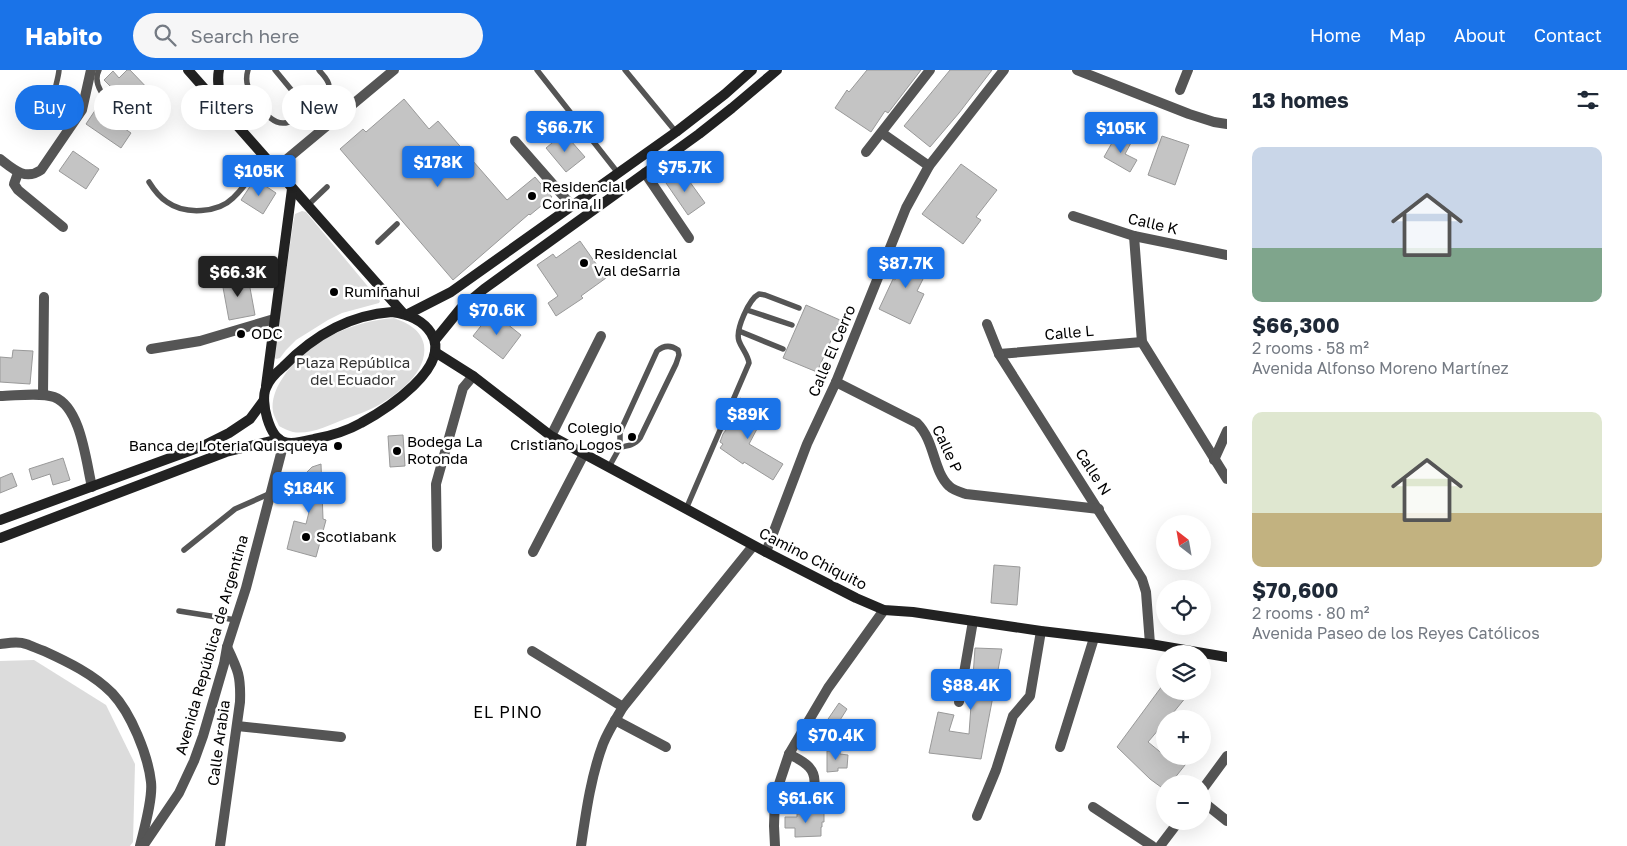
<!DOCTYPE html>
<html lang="en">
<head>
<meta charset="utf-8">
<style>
  :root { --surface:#fff; --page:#f6f6f7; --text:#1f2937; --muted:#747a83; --accent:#1a73e8 }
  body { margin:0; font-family:"Golos Text",sans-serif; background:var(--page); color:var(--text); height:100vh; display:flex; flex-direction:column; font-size:19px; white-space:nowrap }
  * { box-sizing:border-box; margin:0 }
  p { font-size:16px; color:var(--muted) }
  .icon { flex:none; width:28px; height:28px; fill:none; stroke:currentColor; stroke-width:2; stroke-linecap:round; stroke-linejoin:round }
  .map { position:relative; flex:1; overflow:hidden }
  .drawer { display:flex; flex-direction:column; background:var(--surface); width:400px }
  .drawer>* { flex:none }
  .guide { position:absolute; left:15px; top:15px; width:475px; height:45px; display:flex; gap:10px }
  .needle { width:32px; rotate:329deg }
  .buttons { position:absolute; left:1156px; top:445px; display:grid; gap:10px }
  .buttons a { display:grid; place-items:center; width:55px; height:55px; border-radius:50%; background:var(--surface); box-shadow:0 5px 20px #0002; font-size:25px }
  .price { position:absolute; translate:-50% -42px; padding:0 11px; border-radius:5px; background:var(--accent); color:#fff; font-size:16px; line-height:32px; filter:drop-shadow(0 1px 2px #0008) }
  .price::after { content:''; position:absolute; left:50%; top:30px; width:15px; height:11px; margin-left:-8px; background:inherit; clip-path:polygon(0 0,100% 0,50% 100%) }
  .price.on { background:#222; color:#fff }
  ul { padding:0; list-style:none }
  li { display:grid; align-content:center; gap:10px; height:265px; padding:0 25px }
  li span { display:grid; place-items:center; height:155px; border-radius:10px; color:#555 }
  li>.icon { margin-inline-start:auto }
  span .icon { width:90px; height:90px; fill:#fffc; stroke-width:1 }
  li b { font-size:21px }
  h2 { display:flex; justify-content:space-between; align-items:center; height:60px; padding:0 25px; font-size:21px }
  .chip { padding:0 18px; border-radius:22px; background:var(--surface); box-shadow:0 5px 20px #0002; font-size:18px; line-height:45px }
  .chip.on { background:var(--accent); color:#fff }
  header { display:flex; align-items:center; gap:30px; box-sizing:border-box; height:70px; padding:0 25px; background:var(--accent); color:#fff }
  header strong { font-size:24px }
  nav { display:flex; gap:28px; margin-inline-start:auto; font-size:18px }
  .search { width:350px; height:45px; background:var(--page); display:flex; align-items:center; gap:12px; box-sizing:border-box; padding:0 18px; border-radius:28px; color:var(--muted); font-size:19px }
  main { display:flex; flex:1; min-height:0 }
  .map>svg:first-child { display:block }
  .green { fill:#dcdcdc }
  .building { fill:#c4c4c4; stroke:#999 }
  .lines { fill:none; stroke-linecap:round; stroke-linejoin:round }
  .lane { stroke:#555; stroke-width:5.5 }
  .street { stroke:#555; stroke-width:10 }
  .secondary { stroke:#222; stroke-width:10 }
  .poi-dot { fill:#000; stroke:#fff; stroke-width:2 }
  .labels { text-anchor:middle; stroke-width:5; stroke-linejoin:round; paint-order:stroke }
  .poi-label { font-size:15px; fill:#000; stroke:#fff; text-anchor:start }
  .street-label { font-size:15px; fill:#000; stroke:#fff }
  .park-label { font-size:15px; fill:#333; stroke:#fff }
  .neighbourhood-label { font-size:16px; letter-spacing:1px; fill:#000; stroke:#fff }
</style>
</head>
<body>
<header>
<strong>Habito</strong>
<div class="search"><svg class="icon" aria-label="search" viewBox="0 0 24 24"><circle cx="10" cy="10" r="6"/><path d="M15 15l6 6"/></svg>Search here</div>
<nav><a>Home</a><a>Map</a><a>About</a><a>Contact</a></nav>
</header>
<main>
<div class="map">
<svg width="1227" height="776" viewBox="0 0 1227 776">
  <rect width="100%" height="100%" fill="#fff"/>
  <!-- green -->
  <g class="green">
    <path d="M302,141L306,142L380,231L379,233L342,243L328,250L296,270L286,280L280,288L276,289L274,287L293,154L295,144Z"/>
    <path d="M394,248C407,253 421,259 424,275C428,302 398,324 377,336C368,341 356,345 345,349C330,355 310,365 293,362C289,361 283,358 279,356C277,351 274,346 273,342C271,330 276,318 282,309C304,272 353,251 394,248Z"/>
    <path d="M34,590L106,635L135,694L133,772L130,776H0V591Z"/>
  </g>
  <!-- building -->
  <g class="building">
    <path d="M127,0H130L152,23L134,40L104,10L113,1L119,8Z"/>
    <path d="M867,0H921L888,43L885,41L871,62L835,38L847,20L849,22Z"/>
    <path d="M950,0H992L959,43L930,77L904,56Z"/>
    <path d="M404,29L429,59L438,51L507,130L535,107L552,127L530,145L529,144L453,210L340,79L363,59L366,62Z"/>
    <path d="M96,39L131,63L121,78L86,54Z"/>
    <path d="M564,63L585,87L566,102L546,78Z"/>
    <path d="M1123,66L1132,71L1125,84L1137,90L1130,102L1104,87L1113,71L1118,74Z"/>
    <path d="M1162,66L1189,75L1175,115L1148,105Z"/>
    <path d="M73,81L99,99L86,119L59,101Z"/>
    <path d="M961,94L997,120L976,147L981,150L963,174L922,144Z"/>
    <path d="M682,101L705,133L688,145L666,113Z"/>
    <path d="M255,109L276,123L263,144L241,130Z"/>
    <path d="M580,171L606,208L581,226L583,228L556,246L548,233L558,226L537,195L553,184L556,188Z"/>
    <path d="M909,182L931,193L917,221L924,224L910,254L879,239L893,209L895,210Z"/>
    <path d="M248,207L255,245L229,250L222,212Z"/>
    <path d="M806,235L840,250L817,302L783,288Z"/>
    <path d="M492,242L521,265L503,289L473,266Z"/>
    <path d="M13,280L33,281L30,314L0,312V287L12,288Z"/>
    <path d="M740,328L766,342L749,374L783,394L773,410L744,392L743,394L720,378L723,374L720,372L723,364L735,348L731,346Z"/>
    <path d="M403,365L405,396L390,397L388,366Z"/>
    <path d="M63,388L70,410L53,415L50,404L32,410L29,399Z"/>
    <path d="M321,394L323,449L326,450L316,487L287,479L294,451L306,454L311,434L294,433L295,428L292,427L295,417L298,418L303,406L312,397Z"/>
    <path d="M12,403L17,416L0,423V408Z"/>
    <path d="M994,495L1020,497L1017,535L991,533Z"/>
    <path d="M975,578L1002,579L981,689L929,683L938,642L954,645L949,661L969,664Z"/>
    <path d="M1165,612V621H1191L1168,649H1165V652L1148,672L1170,690L1173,686H1184L1189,690L1170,714H1165V720L1150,709L1117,677Z"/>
    <path d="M839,633L847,639L835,658L826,652Z"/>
    <path d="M827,681H840V684L848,685L847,698H838V701L827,702Z"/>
    <path d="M824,743V752H822V757H821V766L795,767V758H785V747H797V744Z"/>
  </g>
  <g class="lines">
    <!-- lane -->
    <g class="lane">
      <path d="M59,0C58,15 46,35 60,45L82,40"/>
      <path d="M99,0C90,18 112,34 123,46"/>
      <path d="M248,0C244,13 249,21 257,32C262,40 272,53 283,53C293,54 329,27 329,16C329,10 322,4 319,0"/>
      <path d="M275,0L308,40"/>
      <path d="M537,0L618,103"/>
      <path d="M625,0L676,62"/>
      <path d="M240,59L262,40"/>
      <path d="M149,112C154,120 159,127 167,132C185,145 218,143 233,128C246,116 255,101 264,87"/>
      <path d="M307,136L327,117"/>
      <path d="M378,172L397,154"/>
      <path d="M747,240L792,255"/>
      <path d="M739,261L783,279"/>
      <path d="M609,397L620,377V362L657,281C664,275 671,275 678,280L679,285L676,294L640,368C635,375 628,376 620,377"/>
      <path d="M686,439L749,293C748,285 742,279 739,271C735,260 749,229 759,224L765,225L799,238"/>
      <path d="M184,480L235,439L271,423"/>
      <path d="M179,541L236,550"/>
    </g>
    <!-- street -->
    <g class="street">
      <path d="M1077,0L1189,44L1214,52L1227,54"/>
      <path d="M1180,20L1188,0"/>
      <path d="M882,63L929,96"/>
      <path d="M515,71L572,136"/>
      <path d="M866,82L930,0"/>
      <path d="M0,89C13,99 25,111 41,100L82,40L91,0"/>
      <path d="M275,99L394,0"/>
      <path d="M18,103L14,114L18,120L63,157"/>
      <path d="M645,103L689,168"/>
      <path d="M1073,146L1134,166L1227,185"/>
      <path d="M1134,166L1142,272L1227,409"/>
      <path d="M987,254L999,284L1142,509L1146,522L1150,574"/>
      <path d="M151,279L200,271L274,249"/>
      <path d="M999,284L1142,272"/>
      <path d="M836,312L917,353C935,371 933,401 949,416C953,420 960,422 966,424L1099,439"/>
      <path d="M43,325L44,227"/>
      <path d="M0,326C15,326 40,322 54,327C81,337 86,392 92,417"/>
      <path d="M551,366L601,266"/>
      <path d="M1214,390L1227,361"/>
      <path d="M437,477L436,414L463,318L473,306"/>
      <path d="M533,482L584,384"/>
      <path d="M766,482L807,374L836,312L906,138L929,96L1004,0"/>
      <path d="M0,574C9,573 18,571 26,574C32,576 38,579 44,581C68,592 93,604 112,623C131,643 148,685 151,712C153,729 144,759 140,776"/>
      <path d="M532,581L623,637"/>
      <path d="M959,632L973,551"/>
      <path d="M615,650L666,677"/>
      <path d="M237,656L341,667"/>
      <path d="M1060,677L1094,568"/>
      <path d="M1202,720L1227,686"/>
      <path d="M775,726C783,729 793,734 802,731C816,726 818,707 809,697C804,691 796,688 789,684"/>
      <path d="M1202,731L1227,751"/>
      <path d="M1093,737L1152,776"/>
      <path d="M977,746L996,700L1013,646L1030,626L1041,561"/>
      <path d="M143,776L179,723L194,691L203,666L224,594L227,577L246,518L284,372"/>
      <path d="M220,776L240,632C241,606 238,600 227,577"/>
      <path d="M581,776C586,742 591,706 603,674C608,661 616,649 623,637L753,476"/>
      <path d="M775,776L774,756L775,726L789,684L828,618L884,540"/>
      <path d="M1160,776L1179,751"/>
    </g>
    <!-- secondary -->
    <g class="secondary">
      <path d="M188,0L403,243"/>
      <path d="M219,0C216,13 221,28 223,41"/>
      <path d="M392,242C407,244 422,249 431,263C453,297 385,340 361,353C347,361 330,366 314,369C306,371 293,375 284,372C269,367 260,331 266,318C269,310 277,302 283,297C313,266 348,245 392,242Z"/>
      <path d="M408,244L451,222L676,62L725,24L752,0"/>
      <path d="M435,270L461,238L484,219L699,64L732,38L777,0"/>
      <path d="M435,282L473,306L551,366L766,482L856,528L884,540L913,542L1041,561L1150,574L1227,587"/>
      <path d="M266,316L292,119"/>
      <path d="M0,450L203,376L229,363L250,349L264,330"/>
      <path d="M0,468L226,382L279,369"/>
    </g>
  </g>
  <!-- markers -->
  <g class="poi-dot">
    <circle cx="532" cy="126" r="5"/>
    <circle cx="584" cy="193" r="5"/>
    <circle cx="334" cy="222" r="5"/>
    <circle cx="241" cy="264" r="5"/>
    <circle cx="632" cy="367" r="5"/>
    <circle cx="338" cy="376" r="5"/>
    <circle cx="397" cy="381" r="5"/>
    <circle cx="306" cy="467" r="5"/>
  </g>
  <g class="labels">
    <!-- poi labels -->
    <g class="poi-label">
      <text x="542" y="122">Residencial<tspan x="542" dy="17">Corina II</tspan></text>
      <text x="594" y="189">Residencial<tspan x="594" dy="17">Val deSarria</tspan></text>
      <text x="344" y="227">Rumiñahui</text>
      <text x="251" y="269">ODC</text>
      <text x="622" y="363" text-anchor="end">Colegio<tspan x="622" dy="17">Cristiano Logos</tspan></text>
      <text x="407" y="377">Bodega La<tspan x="407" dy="17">Rotonda</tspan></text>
      <text x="328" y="381" text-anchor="end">Banca de Loteria Quisqueya</text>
      <text x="316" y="472">Scotiabank</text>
    </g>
    <!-- street labels -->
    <g class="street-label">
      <text transform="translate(1153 154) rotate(13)" y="5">Calle K</text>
      <text transform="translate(1069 263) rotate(-5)" y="5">Calle L</text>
      <text transform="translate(832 281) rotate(-67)" y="5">Calle El Cerro</text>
      <text transform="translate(947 379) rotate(65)" y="5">Calle P</text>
      <text transform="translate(1093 402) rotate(57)" y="5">Calle N</text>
      <text transform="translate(813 489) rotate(27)" y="5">Camino Chiquito</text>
      <text transform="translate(212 575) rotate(-74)" y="5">Avenida República de Argentina</text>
      <text transform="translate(219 673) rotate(-82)" y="5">Calle Arabia</text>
    </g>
    <!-- park labels -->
    <g class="park-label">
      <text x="353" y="298">Plaza República<tspan x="353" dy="17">del Ecuador</tspan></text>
    </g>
    <!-- neighbourhood labels -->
    <g class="neighbourhood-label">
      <text x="508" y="648">EL PINO</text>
    </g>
  </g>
</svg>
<div class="buttons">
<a><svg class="needle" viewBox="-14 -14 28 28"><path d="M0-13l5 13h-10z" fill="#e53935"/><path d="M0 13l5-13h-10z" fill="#747a83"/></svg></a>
<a><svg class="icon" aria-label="locate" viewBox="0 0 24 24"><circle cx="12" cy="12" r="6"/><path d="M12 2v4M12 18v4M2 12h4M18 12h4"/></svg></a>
<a><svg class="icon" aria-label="layers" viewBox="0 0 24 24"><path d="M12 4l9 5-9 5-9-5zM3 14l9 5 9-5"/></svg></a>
<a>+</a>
<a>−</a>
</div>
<b class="price" style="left:565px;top:83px">$66.7K</b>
<b class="price" style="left:1121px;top:84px">$105K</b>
<b class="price" style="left:438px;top:118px">$178K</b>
<b class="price" style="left:685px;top:123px">$75.7K</b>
<b class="price" style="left:259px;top:127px">$105K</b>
<b class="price" style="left:906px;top:219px">$87.7K</b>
<b class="price on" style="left:238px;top:228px">$66.3K</b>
<b class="price" style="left:497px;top:266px">$70.6K</b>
<b class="price" style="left:748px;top:370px">$89K</b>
<b class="price" style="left:309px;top:444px">$184K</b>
<b class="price" style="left:971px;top:641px">$88.4K</b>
<b class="price" style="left:836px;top:691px">$70.4K</b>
<b class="price" style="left:806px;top:754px">$61.6K</b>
<div class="guide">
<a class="chip on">Buy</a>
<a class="chip">Rent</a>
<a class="chip">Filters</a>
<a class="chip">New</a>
</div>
</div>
<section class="drawer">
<h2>13 homes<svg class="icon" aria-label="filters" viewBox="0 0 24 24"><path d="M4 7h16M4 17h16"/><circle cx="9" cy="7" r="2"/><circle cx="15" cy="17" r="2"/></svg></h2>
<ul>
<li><span style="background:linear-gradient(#c9d6e8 65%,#7fa58c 0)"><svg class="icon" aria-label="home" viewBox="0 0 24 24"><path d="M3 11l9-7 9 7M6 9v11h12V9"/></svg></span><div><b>$66,300</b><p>2 rooms · 58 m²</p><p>Avenida Alfonso Moreno Martínez</p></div></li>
<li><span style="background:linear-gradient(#dfe7d0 65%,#c2b280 0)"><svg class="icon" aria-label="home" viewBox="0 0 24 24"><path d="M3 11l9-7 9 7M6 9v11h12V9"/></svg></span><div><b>$70,600</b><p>2 rooms · 80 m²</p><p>Avenida Paseo de los Reyes Católicos</p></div></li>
</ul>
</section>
</main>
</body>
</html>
